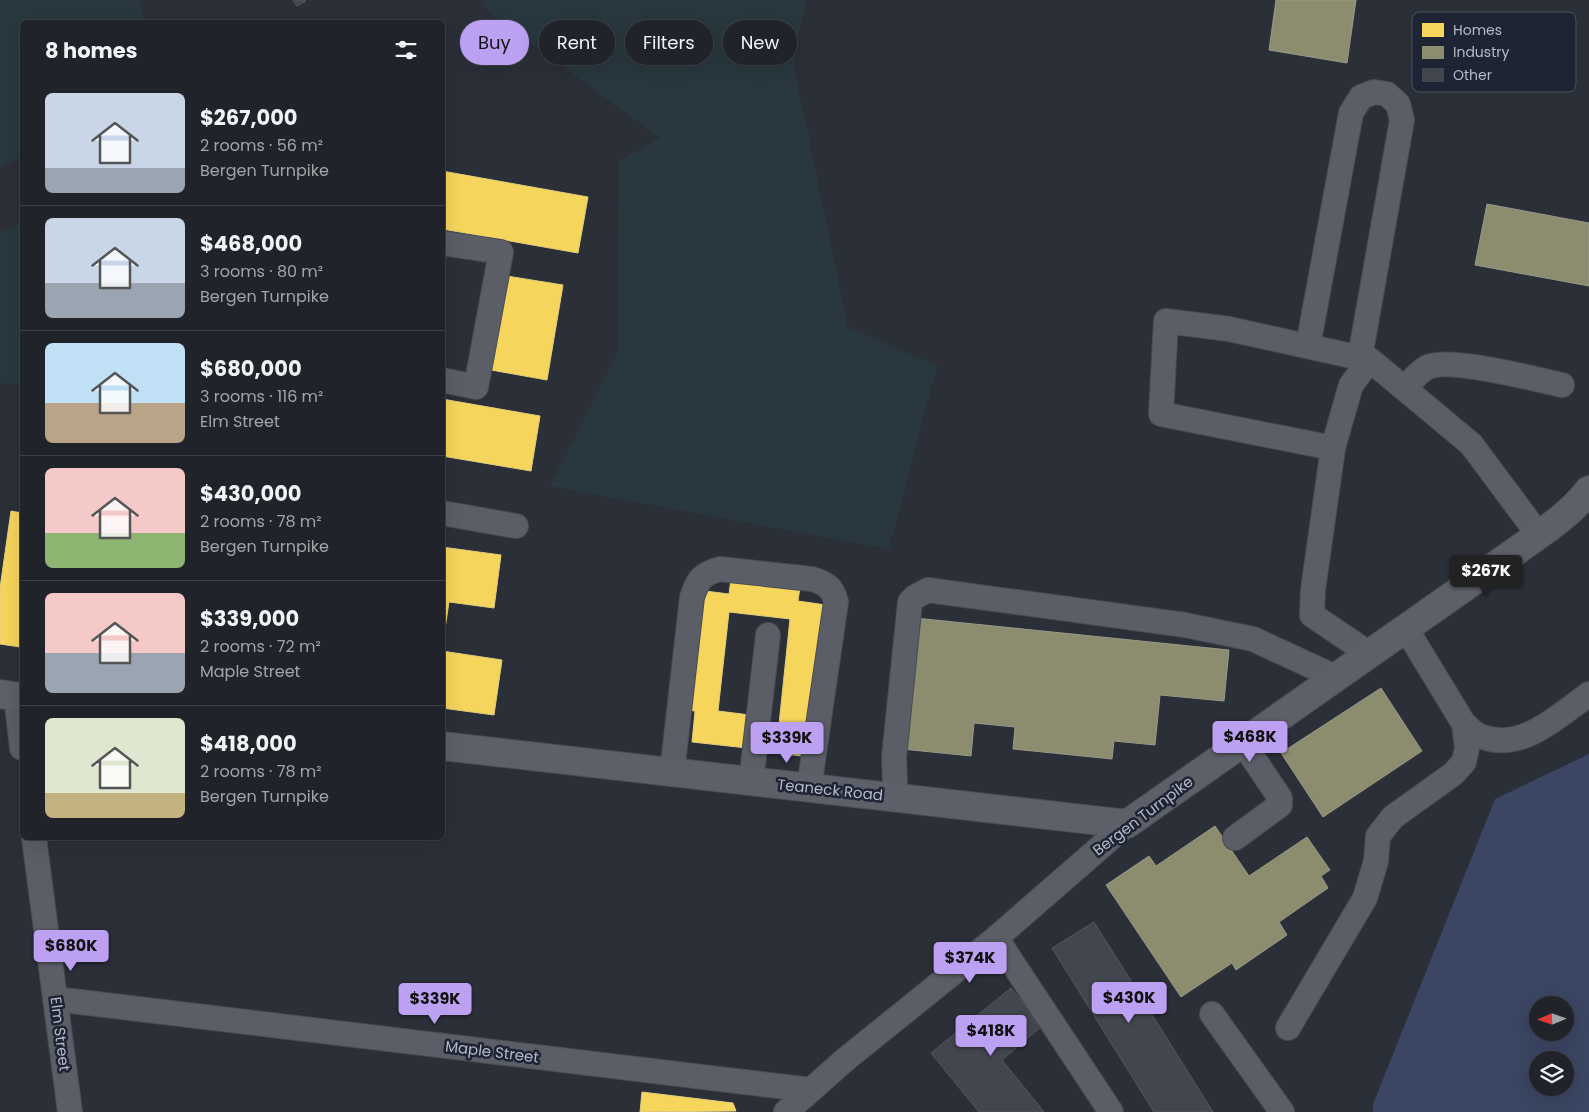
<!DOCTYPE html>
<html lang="en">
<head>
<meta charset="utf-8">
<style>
  :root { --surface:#20232a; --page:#282b32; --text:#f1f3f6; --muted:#a2a4a8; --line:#3d4047; --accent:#bca0f2 }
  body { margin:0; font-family:Poppins,sans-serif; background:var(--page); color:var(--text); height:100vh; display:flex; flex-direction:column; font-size:19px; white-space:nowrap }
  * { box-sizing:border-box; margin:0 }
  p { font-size:16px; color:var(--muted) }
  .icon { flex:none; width:28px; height:28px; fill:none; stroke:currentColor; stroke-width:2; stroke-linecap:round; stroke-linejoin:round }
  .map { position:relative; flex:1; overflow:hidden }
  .drawer { position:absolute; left:20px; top:20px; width:425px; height:820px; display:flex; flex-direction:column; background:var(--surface); border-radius:8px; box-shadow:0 5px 20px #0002,0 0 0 1px var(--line) }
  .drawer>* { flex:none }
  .top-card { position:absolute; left:460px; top:20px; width:475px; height:45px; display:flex; gap:10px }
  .needle { width:32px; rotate:268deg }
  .fabs { position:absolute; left:1529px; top:996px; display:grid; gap:10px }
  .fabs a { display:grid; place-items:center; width:45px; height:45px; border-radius:50%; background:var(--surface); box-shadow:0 5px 20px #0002,0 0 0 1px var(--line); font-size:25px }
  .price { position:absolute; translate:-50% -42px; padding:0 11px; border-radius:5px; background:var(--accent); color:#111; font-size:16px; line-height:32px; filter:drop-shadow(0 1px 2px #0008) }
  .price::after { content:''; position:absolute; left:50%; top:30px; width:15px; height:11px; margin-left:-8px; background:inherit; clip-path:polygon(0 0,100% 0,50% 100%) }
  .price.on { background:#222; color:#fff }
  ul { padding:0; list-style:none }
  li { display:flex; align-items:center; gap:15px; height:125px; padding:0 25px }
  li+li { border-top:1px solid var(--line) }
  li span { display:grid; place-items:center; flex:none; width:140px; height:100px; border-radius:8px; color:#555 }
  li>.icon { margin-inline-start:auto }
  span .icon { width:60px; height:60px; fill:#fffc; stroke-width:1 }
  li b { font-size:21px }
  h2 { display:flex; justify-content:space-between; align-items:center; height:60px; padding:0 25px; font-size:21px }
  .pill { padding:0 18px; border-radius:22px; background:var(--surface); box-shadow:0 5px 20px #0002,0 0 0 1px var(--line); font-size:18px; line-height:45px }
  .pill.on { background:var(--accent); color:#111 }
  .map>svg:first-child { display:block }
  .green { fill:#28383e }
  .water { fill:#3a4662; fill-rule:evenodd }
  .homes { fill:#f6d55c; stroke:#e2cd7d }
  .industry { fill:#8c8c6e; stroke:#989a89 }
  .building { fill:#42464e; stroke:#53575f }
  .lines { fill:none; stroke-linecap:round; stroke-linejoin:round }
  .minor-casing { stroke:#494c52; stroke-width:26 }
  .major-casing { stroke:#494c55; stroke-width:30 }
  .minor { stroke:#5b5e66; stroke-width:24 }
  .major { stroke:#5d6068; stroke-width:28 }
  .labels { text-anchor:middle; stroke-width:5; stroke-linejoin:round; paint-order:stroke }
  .street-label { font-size:15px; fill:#b5bac9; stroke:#1e2433 }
  .key { fill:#1e2433; stroke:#4b5160; stroke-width:1 }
  .key-label { font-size:14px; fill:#b5bac9 }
</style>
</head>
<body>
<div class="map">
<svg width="1589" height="1112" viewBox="0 0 1589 1112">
  <rect width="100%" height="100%" fill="#2b2f38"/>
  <!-- green -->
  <g class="green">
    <path d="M0,0H140L144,22H22V156L0,167Z"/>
    <path d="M484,0H806L793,62L848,327L937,366L889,549L550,486L618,352L619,161L660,138L482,7Z"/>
    <path d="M22,222V385L0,383V232Z"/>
  </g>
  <!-- water -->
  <path class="water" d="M1589,754V1112H1373V1104L1495,799ZM1538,1005H1565V1032H1538ZM1538,1060H1565V1088H1538Z"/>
  <!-- homes -->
  <g class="homes">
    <path d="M442,171L588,197L578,253L442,229Z"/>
    <path d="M507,276L563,285L547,380L491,370Z"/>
    <path d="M442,399L540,416L531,471L442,456Z"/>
    <path d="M11,511L22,513V632L20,647L0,644V588Z"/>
    <path d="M442,547L501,555L494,608L449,602L442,649Z"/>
    <path d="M731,579L800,587L798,601L826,605L810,757L776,753L790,619L729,612L718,711L750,715L747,748L692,742L695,711L685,710L697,590L729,594Z"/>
    <path d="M442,651L502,660L494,715L442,708Z"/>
    <path d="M642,1092L733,1103L736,1111L640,1112Z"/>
  </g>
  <!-- industry -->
  <g class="industry">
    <path d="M1276,0H1356L1347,63L1269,50Z"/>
    <path d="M1487,204L1589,223V286L1475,265Z"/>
    <path d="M915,618L1229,650L1224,701L1160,695L1155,745L1114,741L1112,759L1013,749L1015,727L974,723L971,756L902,749Z"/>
    <path d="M1381,688L1422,751L1323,817L1281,753Z"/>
    <path d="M1215,826L1249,876L1307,837L1330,870L1321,876L1328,888L1279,922L1287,935L1236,970L1232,963L1181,997L1106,885L1149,856L1156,866Z"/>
  </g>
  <!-- building -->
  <g class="building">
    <path d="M293,0H305L306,1L297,6Z"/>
    <path d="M1094,922L1213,1112H1154L1052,948Z"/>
    <path d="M1011,988L1042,1026L1002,1060L1044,1112H979L931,1053Z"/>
  </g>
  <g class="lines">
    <!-- minor casing -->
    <g class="minor-casing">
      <g id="minor">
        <path d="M442,243L501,252L476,387L442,380"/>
        <path d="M1308,346L1351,113L1361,97L1374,92L1387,94L1398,104L1402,120L1360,357"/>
        <path d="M1370,360L1351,385L1333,448L1161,414L1166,321L1229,329L1370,360L1471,444L1538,534"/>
        <path d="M1405,388C1411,382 1420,370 1428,367C1450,357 1534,379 1562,385"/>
        <path d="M1333,448L1313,590L1312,615L1368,653"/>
        <path d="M442,513L516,526"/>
        <path d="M1405,627L1464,724C1469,728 1474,734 1480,736C1521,753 1558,716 1589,694"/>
        <path d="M16,696L22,748"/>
        <path d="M672,773L692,597C698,579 702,574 720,569L812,579C826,583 833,588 836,602L809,788"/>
        <path d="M751,782L768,635"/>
        <path d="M893,798L895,781L894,757L910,602L915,597L928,590L1185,625L1253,639L1335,677"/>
        <path d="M34,838L70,1112"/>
        <path d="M1235,838L1280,805V798L1243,743"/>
        <path d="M996,938L1111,1112"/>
        <path d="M55,999L811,1090"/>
        <path d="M1212,1014L1282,1112"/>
        <path d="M1288,1028L1365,898L1376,861L1378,836L1393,817L1453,774L1464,762L1467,748L1464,724"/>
        <path d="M786,1112L846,1059L996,938L1127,824"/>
      </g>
    </g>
    <!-- major casing -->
    <g class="major-casing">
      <g id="major">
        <path d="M0,694L22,697"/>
        <path d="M442,746L1127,824L1516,551C1541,533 1570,515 1589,490"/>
      </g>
    </g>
    <!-- minor -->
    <use href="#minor" class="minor"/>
    <!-- major -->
    <use href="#major" class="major"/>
  </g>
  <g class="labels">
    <!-- street labels -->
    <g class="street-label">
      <text transform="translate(830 790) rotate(6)" y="5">Teaneck Road</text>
      <text transform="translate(1143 816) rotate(-37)" y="5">Bergen Turnpike</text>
      <text transform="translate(60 1034) rotate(83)" y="5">Elm Street</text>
      <text transform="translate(492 1052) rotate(7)" y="5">Maple Street</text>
    </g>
  </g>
  <!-- legend -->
  <rect x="1412" y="12" width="164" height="80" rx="8" class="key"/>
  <rect x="1422" y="23" width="22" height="14" fill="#f6d55c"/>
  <rect x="1422" y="46" width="22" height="13" fill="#8c8c6e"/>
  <rect x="1422" y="68" width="22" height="14" fill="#42464e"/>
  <g class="key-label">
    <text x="1453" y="35">Homes</text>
    <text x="1453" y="57">Industry</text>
    <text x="1453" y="80">Other</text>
  </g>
</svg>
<div class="fabs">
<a><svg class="needle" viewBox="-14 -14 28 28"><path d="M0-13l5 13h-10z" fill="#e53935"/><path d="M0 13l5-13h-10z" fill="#a2a4a8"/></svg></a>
<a><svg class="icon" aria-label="layers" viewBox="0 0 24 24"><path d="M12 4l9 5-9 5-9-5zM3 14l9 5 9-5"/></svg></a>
</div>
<b class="price on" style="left:1486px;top:597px">$267K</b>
<b class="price" style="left:1250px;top:763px">$468K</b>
<b class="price" style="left:787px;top:764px">$339K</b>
<b class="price" style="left:71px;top:972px">$680K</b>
<b class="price" style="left:970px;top:984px">$374K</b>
<b class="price" style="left:1129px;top:1024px">$430K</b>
<b class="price" style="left:435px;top:1025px">$339K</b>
<b class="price" style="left:991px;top:1057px">$418K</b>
<div class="top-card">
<a class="pill on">Buy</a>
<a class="pill">Rent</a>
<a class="pill">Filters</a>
<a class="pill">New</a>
</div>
<section class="drawer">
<h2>8 homes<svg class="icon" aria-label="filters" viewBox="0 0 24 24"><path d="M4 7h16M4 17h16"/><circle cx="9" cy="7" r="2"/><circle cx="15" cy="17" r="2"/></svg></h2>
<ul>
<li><span style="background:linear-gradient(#c9d6e8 75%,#9aa5b1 0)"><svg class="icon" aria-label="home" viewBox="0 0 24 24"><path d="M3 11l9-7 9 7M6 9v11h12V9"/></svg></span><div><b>$267,000</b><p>2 rooms · 56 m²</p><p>Bergen Turnpike</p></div></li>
<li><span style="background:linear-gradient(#c9d6e8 65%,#9aa5b1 0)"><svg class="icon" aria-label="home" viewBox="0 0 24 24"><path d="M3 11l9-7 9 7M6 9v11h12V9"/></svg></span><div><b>$468,000</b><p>3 rooms · 80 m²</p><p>Bergen Turnpike</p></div></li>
<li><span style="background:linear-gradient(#bfe0f5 60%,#b9a48a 0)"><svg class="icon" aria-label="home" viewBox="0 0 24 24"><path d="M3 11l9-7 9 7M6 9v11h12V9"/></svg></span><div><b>$680,000</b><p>3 rooms · 116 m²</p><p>Elm Street</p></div></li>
<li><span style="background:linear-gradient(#f6c9c9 65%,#8fb573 0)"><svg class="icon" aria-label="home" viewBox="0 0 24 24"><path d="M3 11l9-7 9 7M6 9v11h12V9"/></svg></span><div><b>$430,000</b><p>2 rooms · 78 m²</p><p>Bergen Turnpike</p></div></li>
<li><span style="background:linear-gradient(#f6c9c9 60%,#9aa5b1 0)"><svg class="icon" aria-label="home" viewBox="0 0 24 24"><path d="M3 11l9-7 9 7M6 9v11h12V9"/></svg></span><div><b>$339,000</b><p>2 rooms · 72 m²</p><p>Maple Street</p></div></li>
<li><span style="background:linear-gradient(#dfe7d0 75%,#c2b280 0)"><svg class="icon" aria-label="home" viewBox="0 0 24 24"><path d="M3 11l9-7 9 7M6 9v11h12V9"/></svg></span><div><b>$418,000</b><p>2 rooms · 78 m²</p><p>Bergen Turnpike</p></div></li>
</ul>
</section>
</div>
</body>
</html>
